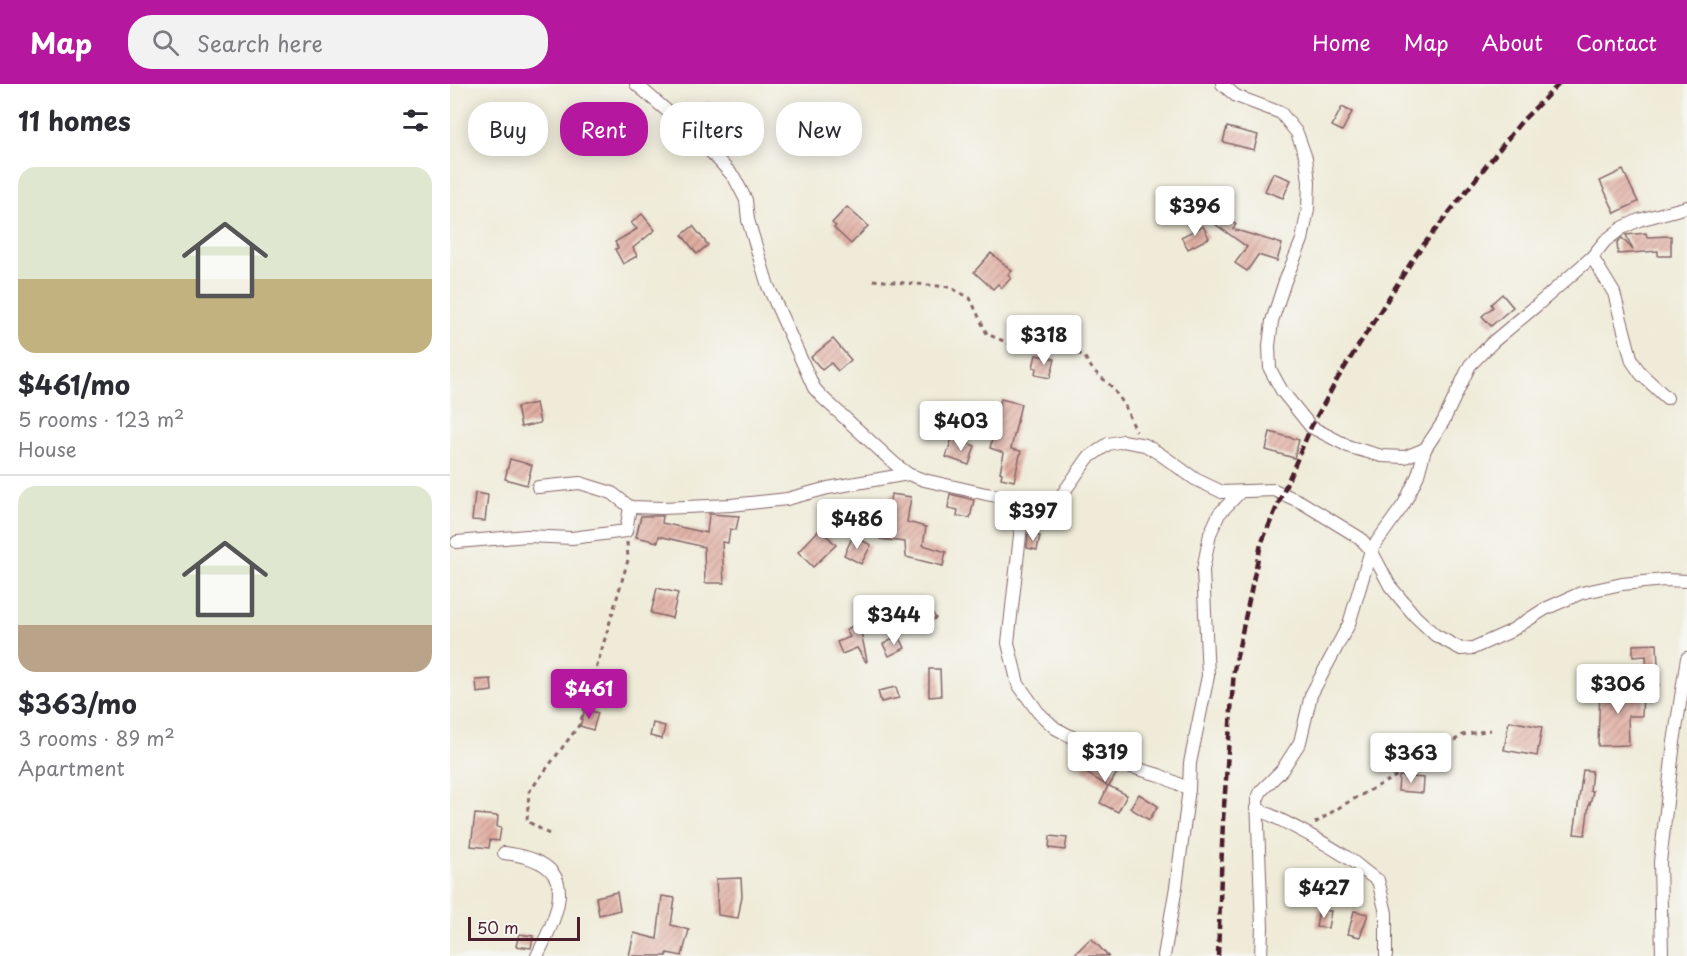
<!DOCTYPE html>
<html lang="en">
<head>
<meta charset="utf-8">
<style>
  :root { --surface:#fff; --page:#f2f2f3; --text:#2b2b33; --muted:#7c7c81; --line:#e1e1e2; --accent:#b5179e }
  body { margin:0; font-family:"Playpen Sans",sans-serif; background:var(--page); color:var(--text); height:100vh; display:flex; flex-direction:column; font-size:22px; white-space:nowrap }
  * { box-sizing:border-box; margin:0 }
  p { font-size:20px; color:var(--muted) }
  .icon { flex:none; width:33px; height:33px; fill:none; stroke:currentColor; stroke-width:2; stroke-linecap:round; stroke-linejoin:round }
  .map { position:relative; flex:1; overflow:hidden }
  .details { display:flex; flex-direction:column; background:var(--surface); width:450px }
  .details>* { flex:none }
  .top-card { position:absolute; left:18px; top:18px; width:570px; height:54px; display:flex; gap:12px }
  .scale { position:absolute; left:18px; bottom:15px; width:112px; box-sizing:border-box; padding-left:6px; border:3px solid #4a1f2b; border-top:0; font-size:16px; line-height:21px; white-space:nowrap; color:#4a1f2b; -webkit-text-stroke:4px #f6f6f2; paint-order:stroke }
  .price { position:absolute; translate:-50% -51px; padding:0 14px; border-radius:6px; background:#fff; color:#222; font-size:20px; line-height:39px; filter:drop-shadow(0 2px 3px #0008) }
  .price::after { content:''; position:absolute; left:50%; top:36px; width:18px; height:14px; margin-left:-9px; background:inherit; clip-path:polygon(0 0,100% 0,50% 100%) }
  .price.on { background:var(--accent); color:#fff }
  ul { padding:0; list-style:none }
  li { display:grid; align-content:center; gap:12px; height:318px; padding:0 18px }
  li+li { border-top:2px solid var(--line) }
  li span { display:grid; place-items:center; height:186px; border-radius:18px; color:#555 }
  li>.icon { margin-inline-start:auto }
  span .icon { width:108px; height:108px; fill:#fffc; stroke-width:1 }
  li b { font-size:26px }
  h2 { display:flex; justify-content:space-between; align-items:center; height:72px; padding:0 18px; font-size:26px }
  .chip { padding:0 21px; border-radius:24px; background:var(--surface); box-shadow:0 3px 15px #0003; font-size:21px; line-height:54px }
  .chip.on { background:var(--accent); color:#fff }
  header { display:flex; align-items:center; gap:36px; box-sizing:border-box; height:84px; padding:0 30px; background:var(--accent); color:#fff }
  header strong { font-size:28px }
  nav { display:flex; gap:33px; margin-inline-start:auto; font-size:21px }
  .search { width:420px; height:54px; background:var(--page); display:flex; align-items:center; gap:15px; box-sizing:border-box; padding:0 21px; border-radius:24px; color:var(--muted); font-size:22px }
  main { display:flex; flex:1; min-height:0 }
  .map>svg:first-child { display:block }
  .building { fill:url(#building-hatch) }
  .lines { fill:none; stroke-linecap:round; stroke-linejoin:round }
  .street-casing { stroke:#846668; stroke-width:14 }
  .path { stroke:#846668; stroke-width:3; stroke-dasharray:4.5 4.5; stroke-linecap:butt }
  .street { stroke:#fff; stroke-width:12 }
  .rail { stroke:#4a1f2b; stroke-width:4.5; stroke-dasharray:9 4.5; stroke-linecap:butt }
</style>
</head>
<body>
<header>
<strong>Map</strong>
<div class="search"><svg class="icon" aria-label="search" viewBox="0 0 24 24"><circle cx="10" cy="10" r="6"/><path d="M15 15l6 6"/></svg>Search here</div>
<nav><a>Home</a><a>Map</a><a>About</a><a>Contact</a></nav>
</header>
<main>
<section class="details">
<h2>11 homes<svg class="icon" aria-label="filters" viewBox="0 0 24 24"><path d="M4 7h16M4 17h16"/><circle cx="9" cy="7" r="2"/><circle cx="15" cy="17" r="2"/></svg></h2>
<ul>
<li><span style="background:linear-gradient(#dfe7d0 60%,#c2b280 0)"><svg class="icon" aria-label="home" viewBox="0 0 24 24"><path d="M3 11l9-7 9 7M6 9v11h12V9"/></svg></span><div><b>$461/mo</b><p>5 rooms · 123 m²</p><p>House</p></div></li>
<li><span style="background:linear-gradient(#dfe7d0 75%,#b9a48a 0)"><svg class="icon" aria-label="home" viewBox="0 0 24 24"><path d="M3 11l9-7 9 7M6 9v11h12V9"/></svg></span><div><b>$363/mo</b><p>3 rooms · 89 m²</p><p>Apartment</p></div></li>
</ul>
</section>
<div class="map">
<svg width="1237" height="872" viewBox="0 0 1237 872">
  <defs>
    <pattern id="building-hatch" width="6" height="6" patternUnits="userSpaceOnUse" patternTransform="scale(1.5)"><rect width="6" height="6" fill="#e1aea2"/><path d="M-1 1l2-2M0 6l6-6M5 7l2-2" fill="none" stroke="#b88d84"/></pattern>
  </defs>
  <rect width="100%" height="100%" fill="#f6f6f2"/>
  <filter id="ink" filterUnits="userSpaceOnUse"><feTurbulence type="fractalNoise" baseFrequency=".0167" numOctaves="2"/><feDisplacementMap in="SourceGraphic" scale="12" xChannelSelector="R" yChannelSelector="G"/><feConvolveMatrix kernelMatrix="1 2 1 2 8 2 1 2 1" color-interpolation-filters="sRGB"/></filter>
  <filter id="wash" filterUnits="userSpaceOnUse"><feTurbulence type="fractalNoise" baseFrequency=".008" numOctaves="4" result="noise"/><feDisplacementMap in="SourceGraphic" scale="24" xChannelSelector="R" yChannelSelector="G"/><feGaussianBlur stdDeviation="1.35" result="paint"/><feColorMatrix in="noise" values="0 0 0 0 0 0 0 0 0 0 0 0 0 0 0 0 0 1.4 0 .05"/><feComposite in="paint" operator="in"/></filter>
  <g filter="url(#wash)">
    <rect width="100%" height="100%" fill="#efebd8"/>
    <g id="blocks">
      <!-- building -->
      <g class="building">
        <path d="M259,18L265,36L246,41L242,38L238,24Z"/>
        <path d="M892,23L902,28L892,47L882,42Z"/>
        <path d="M777,43L808,51L804,66L773,58Z"/>
        <path d="M1173,86L1188,118L1165,129L1150,97Z"/>
        <path d="M823,89L841,96L833,114L815,107Z"/>
        <path d="M397,123L418,142L401,160L384,144L386,142L382,139Z"/>
        <path d="M192,130L205,146L183,164L187,172L173,180L165,165L168,164L165,158L187,145L181,139Z"/>
        <path d="M771,130L786,140L783,145L832,160L827,177L808,171L797,187L785,179L797,163L765,140Z"/>
        <path d="M243,142L258,161L247,170L232,151Z"/>
        <path d="M753,142L759,154L738,165L731,153Z"/>
        <path d="M1196,149L1197,153L1221,152V172H1208V167L1168,170L1167,158L1172,154L1183,166L1176,151Z"/>
        <path d="M541,169L562,187L558,191L561,194L552,204L548,200L543,205L524,188Z"/>
        <path d="M1052,210L1063,223L1041,242L1032,232L1043,223L1041,220Z"/>
        <path d="M383,255L401,276L388,287L381,279L372,286L361,273Z"/>
        <path d="M586,271L605,275L600,294L585,291L586,284L583,283Z"/>
        <path d="M551,315L571,320L561,365L571,367L564,397L551,394L552,389L550,388L554,369L540,364Z"/>
        <path d="M86,319L90,339L71,343L67,323Z"/>
        <path d="M820,348L849,356L844,374L816,366Z"/>
        <path d="M502,354L525,362L519,381L496,373Z"/>
        <path d="M60,375L82,381L77,401L55,395Z"/>
        <path d="M25,409L38,411L35,437L22,436Z"/>
        <path d="M441,410L461,413L457,438L476,443L473,461L496,468L493,482L456,473L455,458L430,455L432,435L437,436Z"/>
        <path d="M500,410L524,416L520,434L507,432L508,426L498,424Z"/>
        <path d="M259,430L289,432L286,446L280,445L278,459L272,458L274,499H255L254,463L209,452L208,458L186,453L191,432H213L212,439L257,449Z"/>
        <path d="M370,445L386,461L363,483L348,468Z"/>
        <path d="M578,450L590,452L587,466L577,464Z"/>
        <path d="M403,452L421,461L411,480L394,471Z"/>
        <path d="M207,504L228,509L222,534L201,529Z"/>
        <path d="M475,519L486,534L472,543L462,527Z"/>
        <path d="M409,538L417,577L416,578L407,564L392,570L387,558L400,553L396,546Z"/>
        <path d="M449,552L455,564L439,572L433,560Z"/>
        <path d="M1207,560L1209,602L1198,603L1196,572L1183,573V561Z"/>
        <path d="M479,585H490L491,612L479,613Z"/>
        <path d="M41,595L42,607L27,609L26,596Z"/>
        <path d="M446,603L449,614L431,618L428,607Z"/>
        <path d="M1150,605L1193,606L1192,632H1178L1179,661L1148,662Z"/>
        <path d="M135,625L148,629L143,646L130,642Z"/>
        <path d="M1059,637L1092,643L1087,672L1054,666Z"/>
        <path d="M203,639L215,642L212,655L200,652Z"/>
        <path d="M640,672L667,689L659,702L677,711L668,728L650,719L658,702L631,686Z"/>
        <path d="M1133,686L1142,687L1140,707H1143L1140,720L1139,719L1135,751L1124,750Z"/>
        <path d="M949,692L974,694L973,709L948,707Z"/>
        <path d="M689,710L708,722L699,736L680,724Z"/>
        <path d="M25,730L48,732L47,743L51,744L49,757L40,756L39,764L21,762Z"/>
        <path d="M600,752L617,754L615,766L599,764Z"/>
        <path d="M291,794L292,812L288,834L268,831L266,795Z"/>
        <path d="M167,808L170,826L149,831L146,813Z"/>
        <path d="M212,812L225,814L221,841L239,846L232,872L217,869V872H179L184,849L207,855Z"/>
        <path d="M869,826L881,827L878,844L866,843Z"/>
        <path d="M904,827L918,830L910,853L898,850Z"/>
        <path d="M69,850L83,852L81,864L66,862Z"/>
        <path d="M641,854L658,872H623Z"/>
      </g>
    </g>
  </g>
  <g filter="url(#ink)">
    <use href="#blocks" fill-opacity="0" stroke="#846668" stroke-width="1.5"/>
    <g class="lines">
      <!-- street casing -->
      <g class="street-casing">
        <g id="street">
          <path d="M186,0L246,52L284,93L296,116L298,136L318,202L364,304L372,313L445,380L458,390L474,396L536,410L596,420L609,415L638,374L658,360L673,357L695,361L710,370L745,395L772,408L824,406L851,418L910,454L921,466L940,502L965,532L985,551L1011,565L1023,564L1059,548L1095,525L1131,509L1172,500L1215,496L1237,497"/>
          <path d="M772,0L786,12L831,29L847,49L856,74L859,98L858,125L852,156L835,197L822,237L819,262L820,285L832,307L861,343L900,363L932,372L955,373L975,365L993,338L1020,281L1044,257L1086,222L1142,173L1155,157L1172,144L1189,136L1237,123"/>
          <path d="M1142,173L1164,209L1182,277L1191,290L1217,314"/>
          <path d="M88,403L130,399L162,409L180,423L213,424L281,421L337,415L378,404L458,390"/>
          <path d="M574,415L558,559L568,600L588,628L605,644L675,681L709,691L739,705"/>
          <path d="M7,458L77,452L122,454L176,447L180,423"/>
          <path d="M806,724C838,739 869,755 898,774C909,781 917,791 928,796L936,829V872"/>
          <path d="M54,769C130,778 113,820 87,872"/>
          <path d="M714,872L726,803L739,705L740,679L758,592L753,486L760,450L769,430L790,408"/>
          <path d="M811,872L812,843L807,716L811,707L832,686L850,658L861,611L899,540L921,466L954,420L968,391L975,365"/>
          <path d="M1212,872L1210,778L1224,658L1237,574"/>
        </g>
      </g>
      <!-- path -->
      <g class="path">
        <path d="M423,196L499,203L520,214L537,250L565,262L593,260L618,265L634,272L643,286L661,302L674,320L686,347"/>
        <path d="M865,739L893,721L981,673L1012,651L1041,646"/>
        <path d="M99,750L77,737L79,708L130,640L178,476L177,458"/>
      </g>
      <!-- street -->
      <use href="#street" class="street"/>
      <!-- rail -->
      <path class="rail" d="M768,872L773,736L784,586L811,460L861,343L888,294L967,169L1071,38L1109,0"/>
    </g>
  </g>
</svg>
<div class="scale">50 m</div>
<b class="price" style="left:745px;top:153px">$396</b>
<b class="price" style="left:594px;top:282px">$318</b>
<b class="price" style="left:511px;top:368px">$403</b>
<b class="price" style="left:583px;top:458px">$397</b>
<b class="price" style="left:407px;top:466px">$486</b>
<b class="price" style="left:444px;top:562px">$344</b>
<b class="price" style="left:1168px;top:631px">$306</b>
<b class="price on" style="left:139px;top:636px">$461</b>
<b class="price" style="left:655px;top:699px">$319</b>
<b class="price" style="left:961px;top:700px">$363</b>
<b class="price" style="left:874px;top:835px">$427</b>
<div class="top-card">
<a class="chip">Buy</a>
<a class="chip on">Rent</a>
<a class="chip">Filters</a>
<a class="chip">New</a>
</div>
</div>
</main>
</body>
</html>
